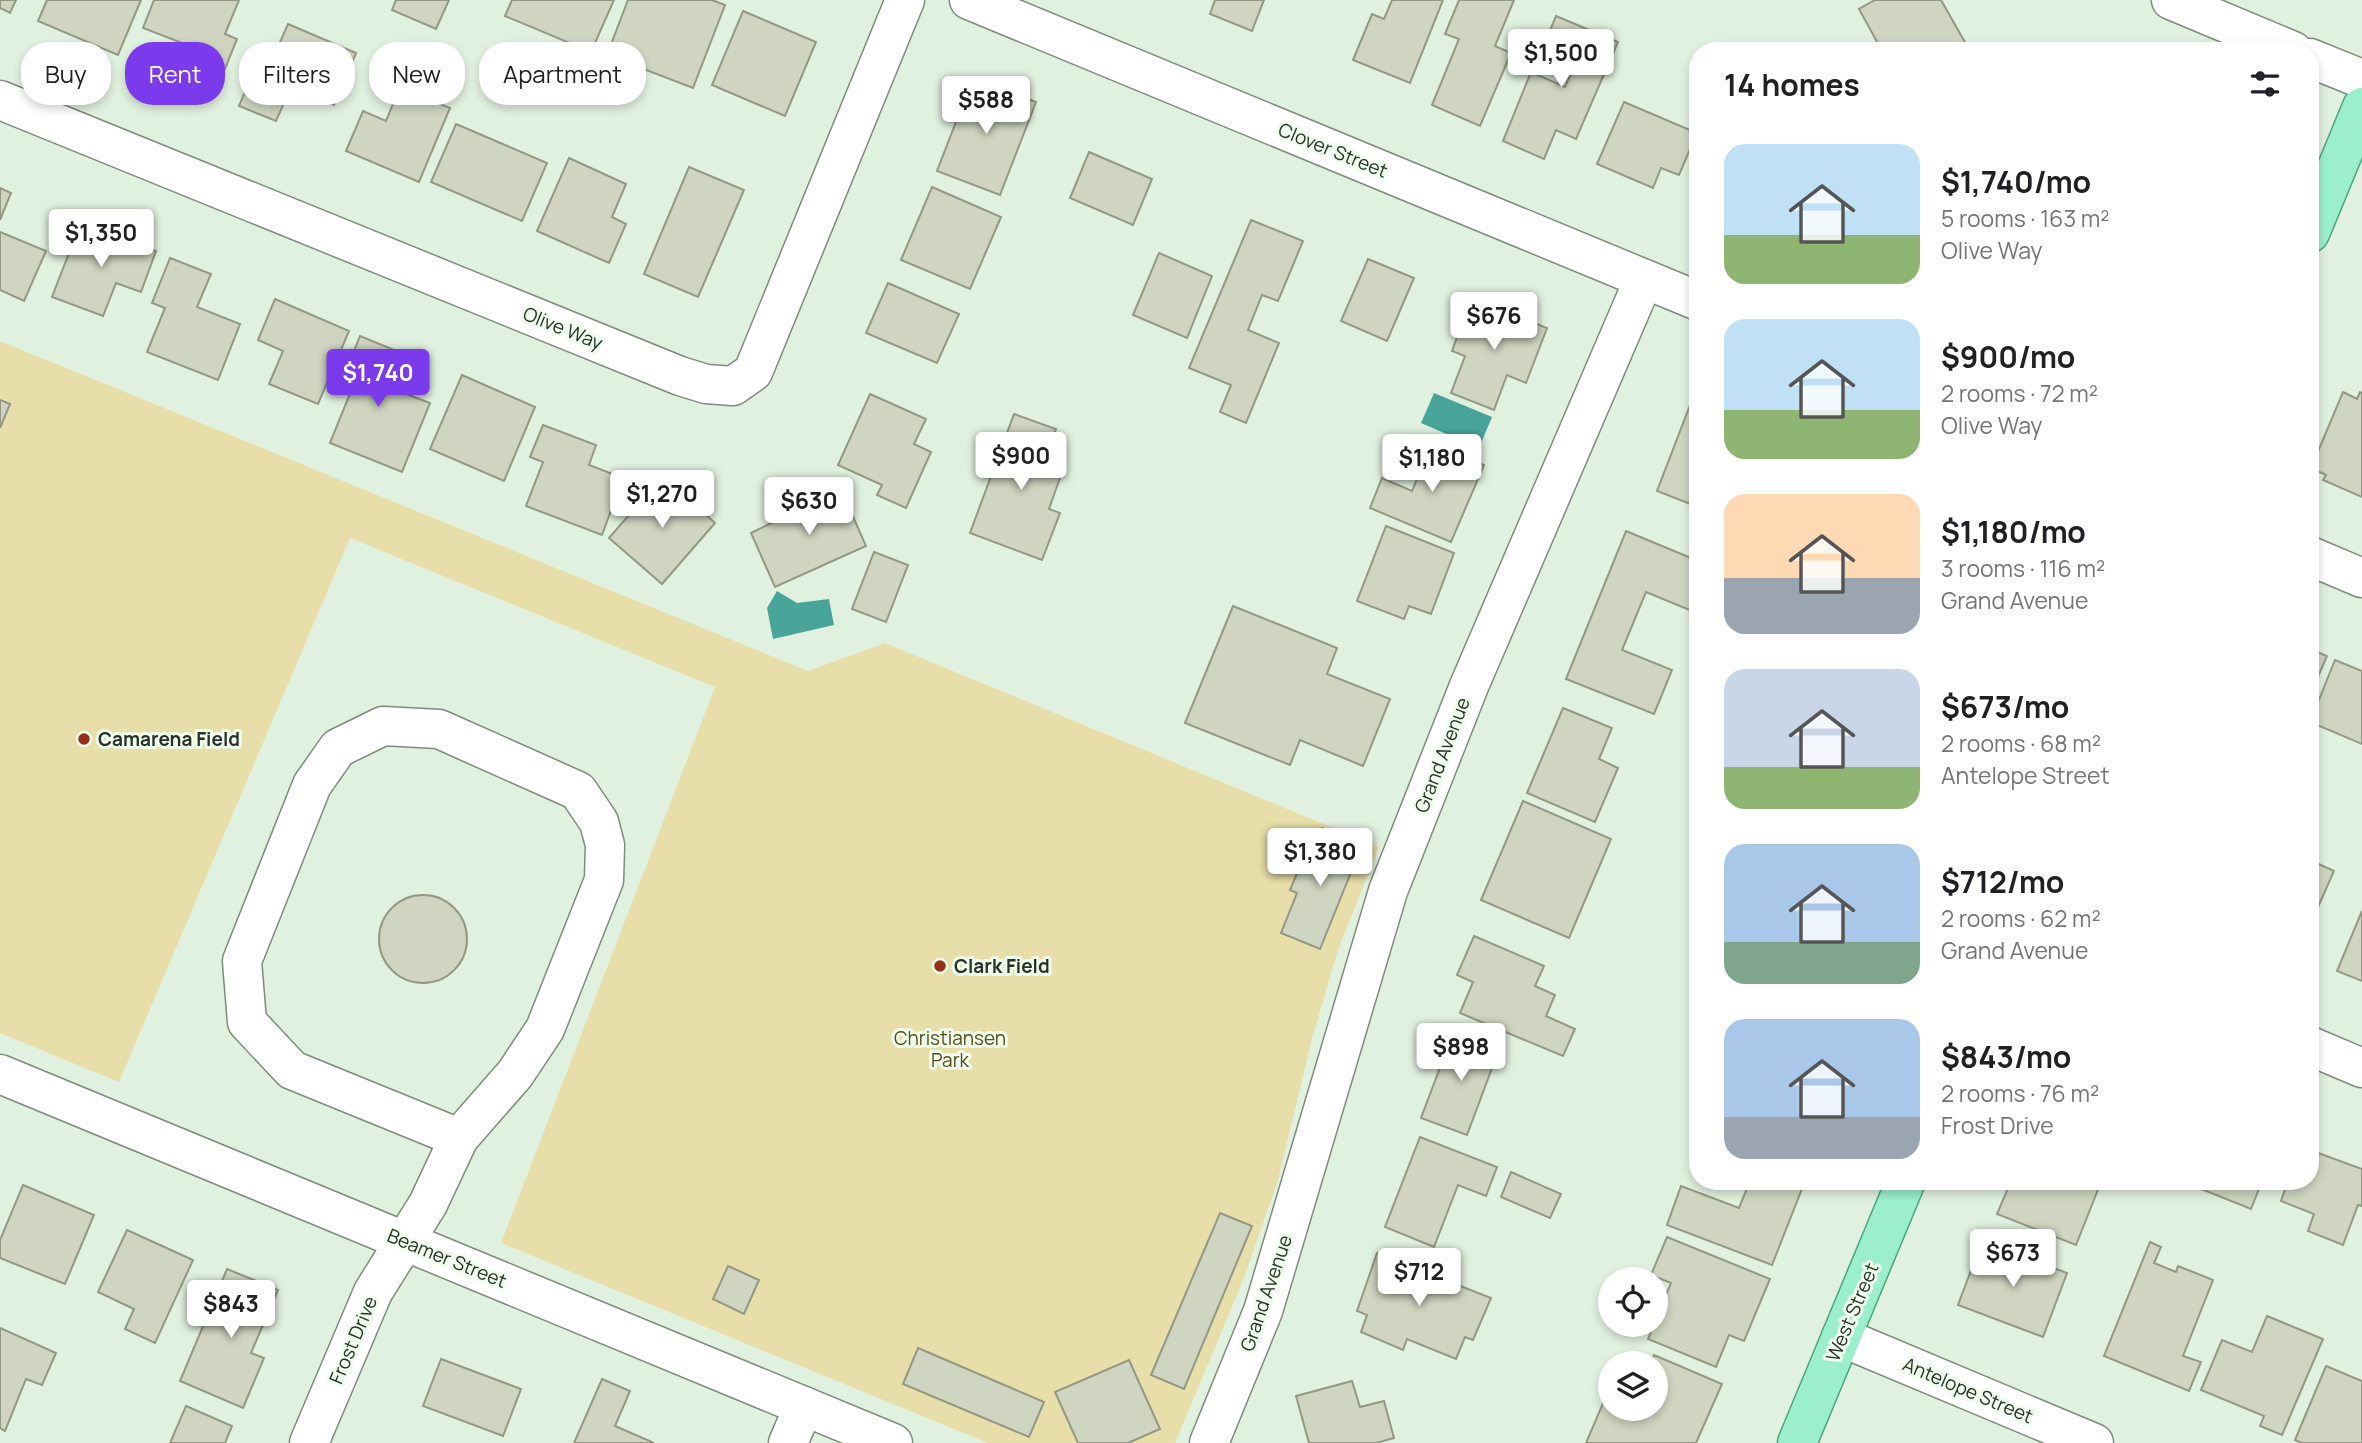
<!DOCTYPE html>
<html lang="en">
<head>
<meta charset="utf-8">
<style>
  :root { --surface:#fff; --page:#f6f6f6; --text:#202124; --muted:#757577; --accent:#7c3aed }
  body { margin:0; font-family:Manrope,sans-serif; background:var(--page); color:var(--text); height:100vh; display:flex; flex-direction:column; font-size:26px; white-space:nowrap }
  * { box-sizing:border-box; margin:0 }
  p { font-size:23px; color:var(--muted) }
  .icon { flex:none; width:38px; height:38px; fill:none; stroke:currentColor; stroke-width:2; stroke-linecap:round; stroke-linejoin:round }
  .map { position:relative; flex:1; overflow:hidden }
  .drawer { position:absolute; left:1689px; top:42px; width:630px; height:1148px; display:flex; flex-direction:column; background:var(--surface); border-radius:28px; box-shadow:0 4px 10px #0003 }
  .drawer>* { flex:none }
  .top-card { position:absolute; left:21px; top:42px; width:665px; height:63px; display:flex; gap:14px }
  .buttons { position:absolute; left:1598px; top:1267px; display:grid; gap:14px }
  .buttons a { display:grid; place-items:center; width:70px; height:70px; border-radius:50%; background:var(--surface); box-shadow:0 4px 10px #0003; font-size:35px }
  .price { position:absolute; translate:-50% -60px; padding:0 16px; border-radius:7px; background:#fff; color:#222; font-size:23px; line-height:46px; filter:drop-shadow(0 2px 4px #0008) }
  .price::after { content:''; position:absolute; left:50%; top:42px; width:21px; height:16px; margin-left:-10px; background:inherit; clip-path:polygon(0 0,100% 0,50% 100%) }
  .price.current { background:var(--accent); color:#fff }
  ul { padding:0; list-style:none }
  li { display:flex; align-items:center; gap:21px; height:175px; padding:0 35px }
  li span { display:grid; place-items:center; flex:none; width:196px; height:140px; border-radius:21px; color:#555 }
  li>.icon { margin-inline-start:auto }
  span .icon { width:84px; height:84px; fill:#fffc; stroke-width:1 }
  li b { font-size:30px }
  h2 { display:flex; justify-content:space-between; align-items:center; height:84px; padding:0 35px; font-size:30px }
  .chip { padding:0 24px; border-radius:28px; background:var(--surface); box-shadow:0 4px 10px #0003; font-size:24px; line-height:63px }
  .chip.current { background:var(--accent); color:#fff }
  .map>svg:first-child { display:block }
  .green { fill:#e8dea9 }
  .water { fill:#49a59a }
  .building { fill:#cfd5c0; stroke:#929884; stroke-width:2 }
  .lines { fill:none; stroke-linecap:round; stroke-linejoin:round }
  .minor-casing { stroke:#7e8c7c; stroke-width:41 }
  .major-casing { stroke:#49a57e; stroke-width:41 }
  .minor { stroke:#fff; stroke-width:38 }
  .major { stroke:#9cefcd; stroke-width:38 }
  .poi-dot { fill:#982f19; stroke:#eefeec; stroke-width:2.5 }
  .labels { text-anchor:middle; stroke-width:6; stroke-linejoin:round; paint-order:stroke }
  .street-label { font-size:19px; fill:#2a3029; stroke:#eefeec }
  .poi-label { font-size:19px; font-weight:bold; fill:#2a3029; stroke:#eefeec; text-anchor:start }
  .park-label { font-size:19px; fill:#574d1a; stroke:#eefeec }
</style>
</head>
<body>
<div class="map">
<svg width="2362" height="1443" viewBox="0 0 2362 1443">
  <rect width="100%" height="100%" fill="#e1f1df"/>
  <!-- green -->
  <path class="green" d="M0,341L808,671L885,643L1379,847L1338,950L1313,1035L1278,1180L1244,1278L1175,1443H988L501,1243L715,687L350,538L119,1082L0,1033Z"/>
  <!-- water -->
  <g class="water">
    <path d="M1434,393L1492,417L1479,448L1421,423Z"/>
    <path d="M777,591L797,603L829,599L834,625L773,639L767,608Z"/>
  </g>
  <!-- building -->
  <g class="building">
    <path d="M0,0H16L10,13L0,8Z"/>
    <path d="M47,0H141L118,55L38,21Z"/>
    <path d="M154,0H239L225,34L237,39L214,96L176,80L190,46L143,28Z"/>
    <path d="M396,0H449L436,29L392,10Z"/>
    <path d="M512,0H614L591,52L505,16Z"/>
    <path d="M628,0H712L725,5L693,88L607,55Z"/>
    <path d="M1215,0H1264L1252,31L1210,14Z"/>
    <path d="M1392,0H1443L1410,83L1353,60L1372,14L1384,19Z"/>
    <path d="M1459,0H1514L1495,46L1511,53L1480,126L1432,105L1459,39L1445,34Z"/>
    <path d="M1875,0H1941L1970,51H1882L1859,9Z"/>
    <path d="M743,11L816,42L785,116L712,85Z"/>
    <path d="M1556,16L1618,42L1576,139L1556,130L1544,159L1503,141L1531,72L1565,87L1574,66L1541,52Z"/>
    <path d="M288,24L356,53L334,105L291,87L276,121L239,106L258,60L270,65Z"/>
    <path d="M973,78L1036,102L1000,195L937,171Z"/>
    <path d="M400,87L450,108L419,182L346,151L363,111L386,121Z"/>
    <path d="M1624,102L1697,133L1679,175L1661,168L1653,188L1597,164Z"/>
    <path d="M456,124L547,163L522,221L431,182Z"/>
    <path d="M1089,152L1152,179L1133,225L1070,198Z"/>
    <path d="M569,158L626,184L612,217L626,224L609,263L537,231Z"/>
    <path d="M689,167L744,190L698,297L644,274Z"/>
    <path d="M932,187L1001,217L970,289L901,260Z"/>
    <path d="M0,188L11,193L0,220Z"/>
    <path d="M1251,220L1303,241L1278,301L1262,295L1248,330L1279,343L1246,423L1220,412L1231,385L1189,368Z"/>
    <path d="M81,222L156,251L141,292L116,283L103,316L52,297Z"/>
    <path d="M0,232L46,251L24,301L0,290Z"/>
    <path d="M1159,253L1212,276L1187,338L1133,315Z"/>
    <path d="M170,258L211,274L197,307L240,324L218,380L147,352L165,308L152,303Z"/>
    <path d="M1368,259L1414,278L1387,341L1341,321Z"/>
    <path d="M888,283L959,314L937,363L866,333Z"/>
    <path d="M1471,298L1547,328L1526,383L1507,375L1494,410L1451,393L1465,356L1452,351Z"/>
    <path d="M275,299L349,331L318,404L269,384L283,351L258,340Z"/>
    <path d="M360,336L399,352L385,386L430,403L402,472L330,443L353,386L342,381Z"/>
    <path d="M462,375L535,407L504,481L430,449Z"/>
    <path d="M2343,392L2357,399L2360,392L2362,393V497L2323,480L2326,475L2311,468Z"/>
    <path d="M870,394L926,419L914,444L931,452L906,508L877,495L882,485L838,465Z"/>
    <path d="M1694,395L1698,397V507L1657,491Z"/>
    <path d="M0,400L10,404L0,428Z"/>
    <path d="M1014,414L1056,429L1042,465L1062,472L1049,509L1060,513L1042,560L970,533Z"/>
    <path d="M543,425L596,445L589,465L623,478L602,535L526,506L543,462L530,457Z"/>
    <path d="M1432,443L1484,465L1451,542L1370,508L1382,478L1412,491Z"/>
    <path d="M663,476L715,523L662,584L609,538Z"/>
    <path d="M839,485L866,546L775,587L751,533L782,518L779,512Z"/>
    <path d="M1386,526L1454,553L1431,614L1409,606L1404,619L1357,601Z"/>
    <path d="M1626,531L1698,561L1697,613L1646,592L1622,650L1672,670L1654,714L1566,679Z"/>
    <path d="M874,552L908,565L886,622L852,609Z"/>
    <path d="M1233,606L1337,648L1327,674L1390,699L1363,766L1300,740L1290,765L1185,723Z"/>
    <path d="M2310,649L2327,656L2310,695Z"/>
    <path d="M2335,660L2362,671V744L2310,722Z"/>
    <path d="M1563,708L1612,728L1599,759L1618,768L1595,822L1527,793Z"/>
    <path d="M1523,801L1611,839L1569,938L1481,900Z"/>
    <path d="M1322,828L1362,845L1320,949L1281,933L1297,893L1290,890L1306,852L1312,855Z"/>
    <path d="M2310,860L2334,871L2310,925Z"/>
    <circle cx="423" cy="939" r="44"/>
    <path d="M2362,911V981L2337,971Z"/>
    <path d="M1474,936L1544,966L1535,986L1555,995L1546,1016L1575,1029L1563,1056L1460,1013L1473,982L1457,975Z"/>
    <path d="M1465,1031L1501,1044L1467,1135L1421,1118L1447,1049L1457,1052Z"/>
    <path d="M1420,1137L1497,1167L1486,1196L1458,1185L1434,1247L1385,1227Z"/>
    <path d="M2310,1150L2362,1169V1206L2358,1205L2343,1245L2308,1231L2314,1214L2281,1201L2288,1181H2310Z"/>
    <path d="M1511,1172L1561,1194L1550,1218L1501,1197Z"/>
    <path d="M1750,1181H1805L1772,1265L1667,1225L1681,1186L1739,1208Z"/>
    <path d="M2011,1181H2083L2099,1187L2076,1245L1997,1214Z"/>
    <path d="M2204,1181H2262L2251,1209L2201,1189Z"/>
    <path d="M23,1185L94,1215L65,1284L0,1258V1240Z"/>
    <path d="M1220,1213L1252,1226L1184,1389L1151,1375Z"/>
    <path d="M127,1230L193,1260L155,1343L125,1329L134,1309L98,1292Z"/>
    <path d="M1667,1237L1770,1279L1744,1341L1729,1335L1716,1367L1648,1339L1671,1283L1651,1275Z"/>
    <path d="M1982,1241L2067,1273L2043,1337L1958,1305Z"/>
    <path d="M2150,1242L2161,1247L2154,1263L2176,1272L2178,1266L2213,1280L2183,1356L2201,1362L2189,1391L2104,1356Z"/>
    <path d="M1377,1253L1491,1298L1473,1340L1465,1337L1456,1359L1407,1339L1403,1350L1361,1332L1367,1315L1357,1311Z"/>
    <path d="M728,1266L759,1280L744,1314L713,1299Z"/>
    <path d="M227,1269L278,1290L251,1353L264,1358L243,1408L180,1381Z"/>
    <path d="M2267,1316L2323,1339L2282,1435L2260,1426L2264,1416L2201,1390L2222,1340L2252,1352Z"/>
    <path d="M0,1328L56,1353L42,1385L26,1379L5,1431L0,1428Z"/>
    <path d="M918,1348L1044,1402L1029,1437L903,1384Z"/>
    <path d="M1654,1355L1722,1384L1696,1443H1586L1610,1387V1409H1656V1363H1650Z"/>
    <path d="M441,1359L521,1389L503,1436L423,1406Z"/>
    <path d="M1129,1360L1160,1429L1128,1443H1078L1055,1392Z"/>
    <path d="M2326,1366L2362,1381V1443H2302L2295,1440Z"/>
    <path d="M602,1379L630,1391L615,1426L654,1443H574Z"/>
    <path d="M1352,1381L1360,1407L1384,1401L1394,1438L1376,1443H1309L1296,1396Z"/>
    <path d="M186,1406L232,1426L225,1443H170Z"/>
  </g>
  <g class="lines">
    <!-- minor casing -->
    <g class="minor-casing">
      <g id="minor">
        <path d="M969,0L1698,301"/>
        <path d="M2171,0L2293,51"/>
        <path d="M2310,58L2362,79"/>
        <path d="M0,100L680,376L706,384L733,386L753,372L905,0"/>
        <path d="M2310,556L2362,578"/>
        <path d="M2310,1046L2362,1068"/>
        <path d="M0,1074L893,1443"/>
        <path d="M1841,1337L2094,1443"/>
        <path d="M309,1443L373,1292L428,1204L459,1138L515,1074L545,1029L604,880L605,845L599,822L578,791L439,729L383,726L338,748L312,785L242,961L247,1022L292,1070L459,1138"/>
        <path d="M788,1443L804,1406"/>
        <path d="M1209,1443L1263,1311L1388,891L1469,686L1644,279"/>
      </g>
    </g>
    <!-- major casing -->
    <g class="major-casing">
      <g id="major">
        <path d="M2310,233L2362,107"/>
        <path d="M1797,1443L1906,1181"/>
      </g>
    </g>
    <!-- minor -->
    <use href="#minor" class="minor"/>
    <!-- major -->
    <use href="#major" class="major"/>
  </g>
  <!-- markers -->
  <g class="poi-dot">
    <circle cx="84" cy="739" r="7"/>
    <circle cx="940" cy="966" r="7"/>
  </g>
  <g class="labels">
    <!-- street labels -->
    <g class="street-label">
      <text transform="translate(1333 150) rotate(22)" y="7">Clover Street</text>
      <text transform="translate(563 328) rotate(22)" y="7">Olive Way</text>
      <text transform="translate(1442 755) rotate(-69)" y="7">Grand Avenue</text>
      <text transform="translate(447 1258) rotate(22)" y="7">Beamer Street</text>
      <text transform="translate(1266 1293) rotate(-71)" y="7">Grand Avenue</text>
      <text transform="translate(1852 1312) rotate(-67)" y="7">West Street</text>
      <text transform="translate(353 1340) rotate(-67)" y="7">Frost Drive</text>
      <text transform="translate(1968 1390) rotate(23)" y="7">Antelope Street</text>
    </g>
    <!-- poi labels -->
    <g class="poi-label">
      <text x="98" y="746">Camarena Field</text>
      <text x="954" y="973">Clark Field</text>
    </g>
    <!-- park labels -->
    <g class="park-label">
      <text x="950" y="1045">Christiansen<tspan x="950" dy="22">Park</tspan></text>
    </g>
  </g>
</svg>
<div class="buttons">
<a><svg class="icon" aria-label="locate" viewBox="0 0 24 24"><circle cx="12" cy="12" r="6"/><path d="M12 2v4M12 18v4M2 12h4M18 12h4"/></svg></a>
<a><svg class="icon" aria-label="layers" viewBox="0 0 24 24"><path d="M12 4l9 5-9 5-9-5zM3 14l9 5 9-5"/></svg></a>
</div>
<b class="price" style="left:1561px;top:89px">$1,500</b>
<b class="price" style="left:986px;top:136px">$588</b>
<b class="price" style="left:101px;top:269px">$1,350</b>
<b class="price" style="left:1494px;top:352px">$676</b>
<b class="price current" style="left:378px;top:409px">$1,740</b>
<b class="price" style="left:1021px;top:492px">$900</b>
<b class="price" style="left:1432px;top:494px">$1,180</b>
<b class="price" style="left:662px;top:530px">$1,270</b>
<b class="price" style="left:809px;top:537px">$630</b>
<b class="price" style="left:1320px;top:888px">$1,380</b>
<b class="price" style="left:1461px;top:1083px">$898</b>
<b class="price" style="left:2013px;top:1289px">$673</b>
<b class="price" style="left:1419px;top:1308px">$712</b>
<b class="price" style="left:231px;top:1340px">$843</b>
<div class="top-card">
<a class="chip">Buy</a>
<a class="chip current">Rent</a>
<a class="chip">Filters</a>
<a class="chip">New</a>
<a class="chip">Apartment</a>
</div>
<section class="drawer">
<h2>14 homes<svg class="icon" aria-label="filters" viewBox="0 0 24 24"><path d="M4 7h16M4 17h16"/><circle cx="9" cy="7" r="2"/><circle cx="15" cy="17" r="2"/></svg></h2>
<ul>
<li><span style="background:linear-gradient(#bfe0f5 65%,#8fb573 0)"><svg class="icon" aria-label="home" viewBox="0 0 24 24"><path d="M3 11l9-7 9 7M6 9v11h12V9"/></svg></span><div><b>$1,740/mo</b><p>5 rooms · 163 m²</p><p>Olive Way</p></div></li>
<li><span style="background:linear-gradient(#bfe0f5 65%,#8fb573 0)"><svg class="icon" aria-label="home" viewBox="0 0 24 24"><path d="M3 11l9-7 9 7M6 9v11h12V9"/></svg></span><div><b>$900/mo</b><p>2 rooms · 72 m²</p><p>Olive Way</p></div></li>
<li><span style="background:linear-gradient(#ffd9b3 60%,#9aa5b1 0)"><svg class="icon" aria-label="home" viewBox="0 0 24 24"><path d="M3 11l9-7 9 7M6 9v11h12V9"/></svg></span><div><b>$1,180/mo</b><p>3 rooms · 116 m²</p><p>Grand Avenue</p></div></li>
<li><span style="background:linear-gradient(#c9d6e8 70%,#8fb573 0)"><svg class="icon" aria-label="home" viewBox="0 0 24 24"><path d="M3 11l9-7 9 7M6 9v11h12V9"/></svg></span><div><b>$673/mo</b><p>2 rooms · 68 m²</p><p>Antelope Street</p></div></li>
<li><span style="background:linear-gradient(#a9c7e8 70%,#7fa58c 0)"><svg class="icon" aria-label="home" viewBox="0 0 24 24"><path d="M3 11l9-7 9 7M6 9v11h12V9"/></svg></span><div><b>$712/mo</b><p>2 rooms · 62 m²</p><p>Grand Avenue</p></div></li>
<li><span style="background:linear-gradient(#a9c7e8 70%,#9aa5b1 0)"><svg class="icon" aria-label="home" viewBox="0 0 24 24"><path d="M3 11l9-7 9 7M6 9v11h12V9"/></svg></span><div><b>$843/mo</b><p>2 rooms · 76 m²</p><p>Frost Drive</p></div></li>
</ul>
</section>
</div>
</body>
</html>
